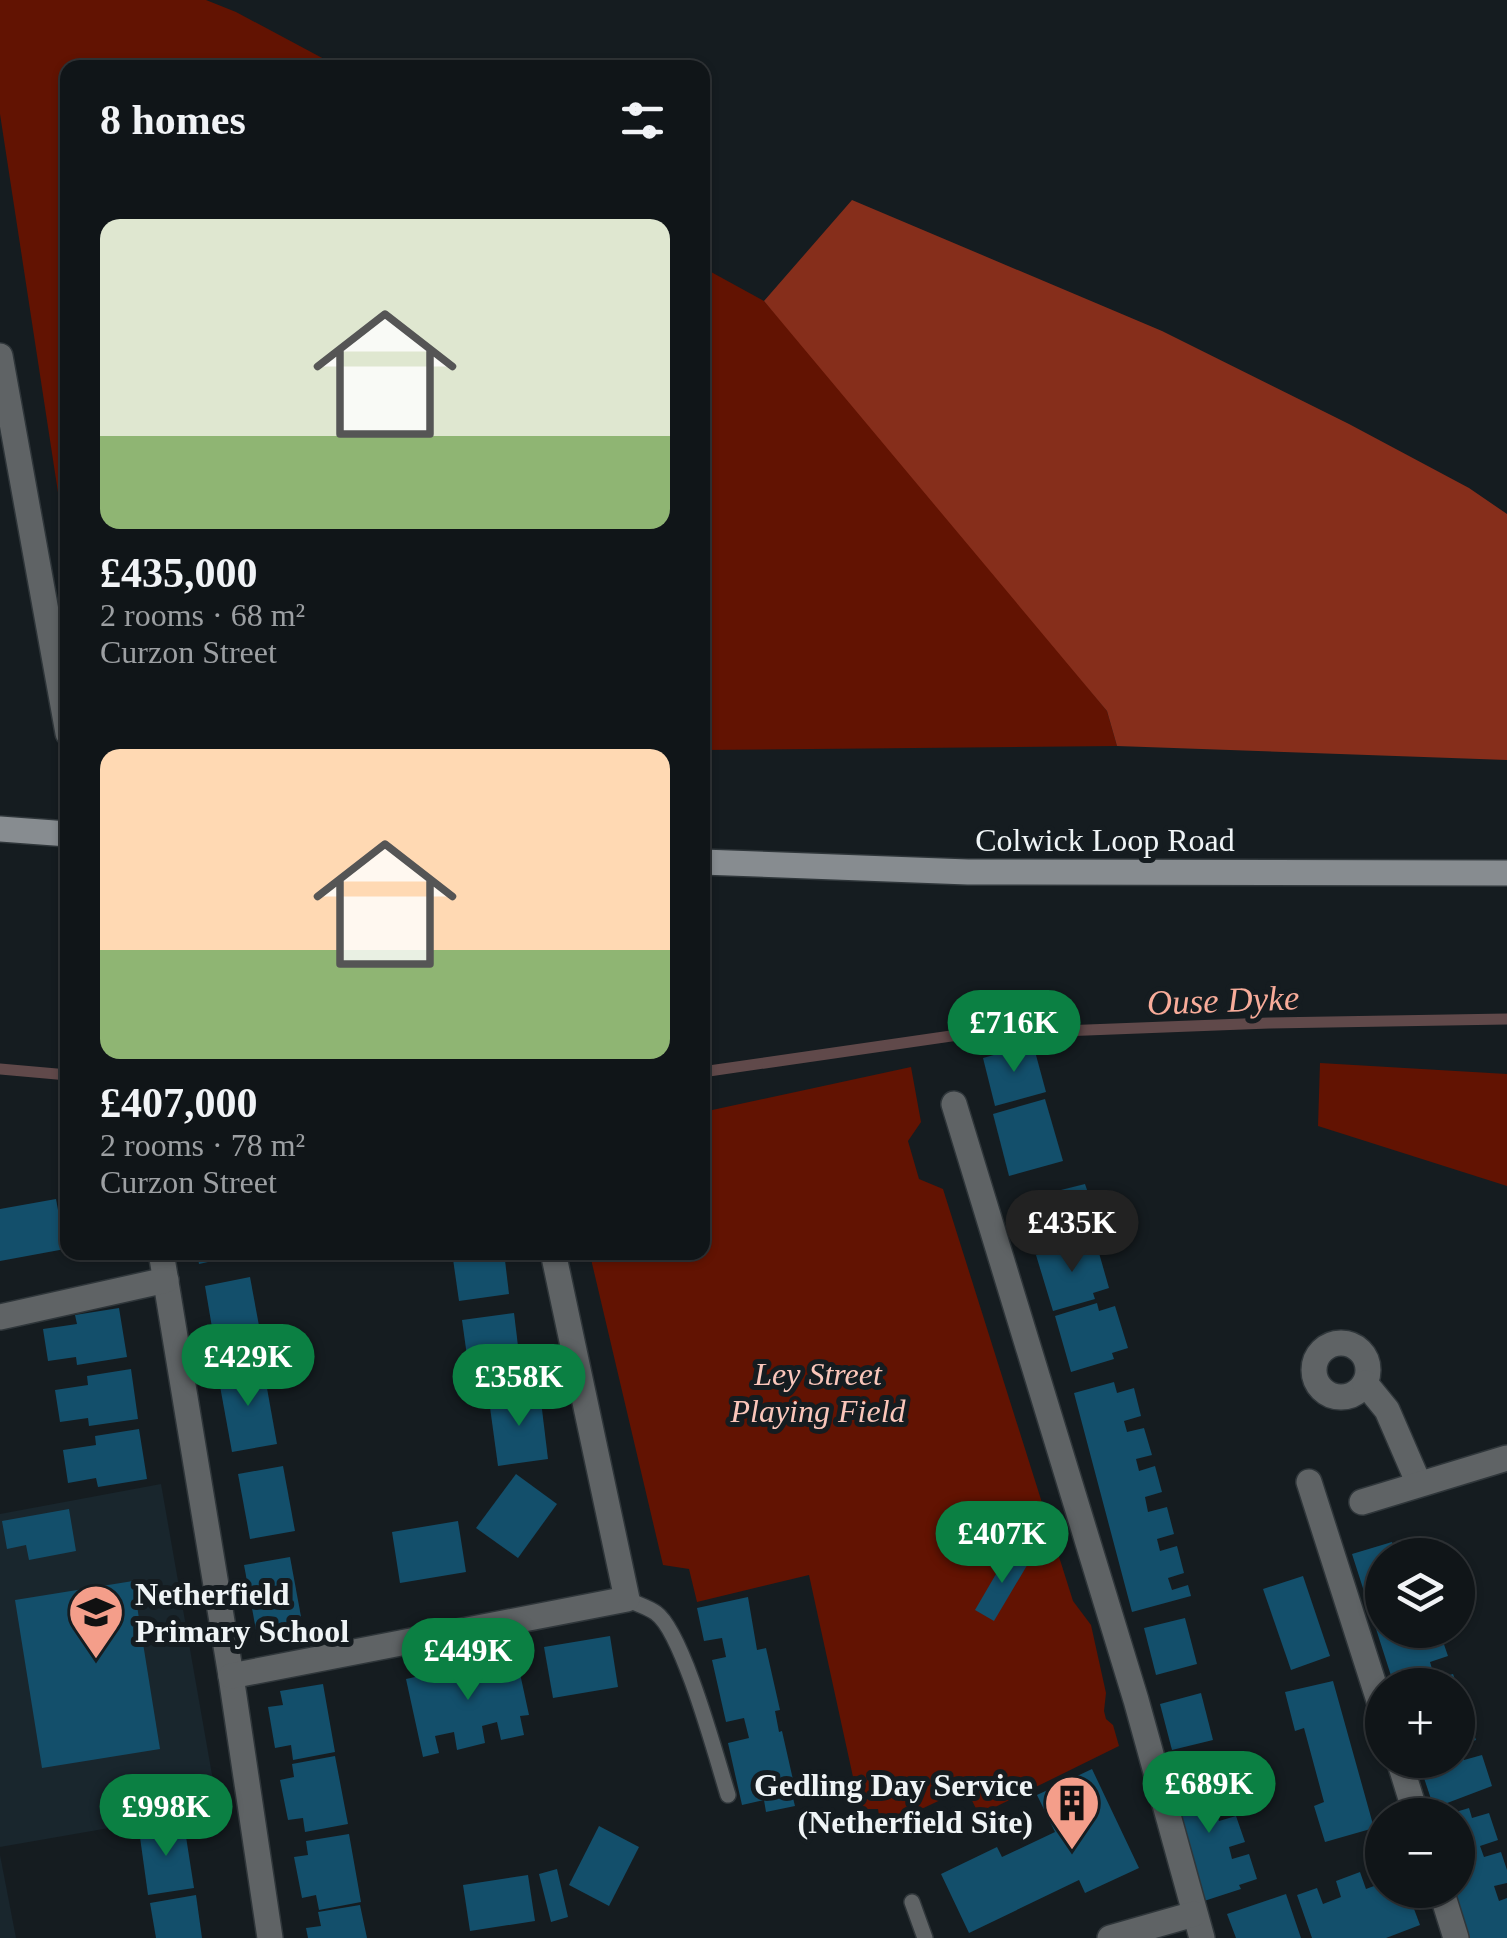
<!DOCTYPE html>
<html lang="en">
<head>
<meta charset="utf-8">
<style>
  :root { --surface:#101518; --page:#191e21; --text:#f1f3f6; --muted:#9c9fa2; --line:#303437; --accent:#0b8043 }
  body { margin:0; font-family:"Times New Roman",serif; background:var(--page); color:var(--text); height:100vh; display:flex; flex-direction:column; font-size:38px; white-space:nowrap }
  * { box-sizing:border-box; margin:0 }
  p { font-size:32px; color:var(--muted) }
  .icon { flex:none; width:55px; height:55px; fill:none; stroke:currentColor; stroke-width:2; stroke-linecap:round; stroke-linejoin:round }
  .map { position:relative; flex:1; overflow:hidden }
  .side { position:absolute; left:60px; top:60px; width:650px; height:1200px; display:flex; flex-direction:column; background:var(--surface); border-radius:20px; box-shadow:0 2px 8px #0004,0 0 0 2px var(--line) }
  .side>* { flex:none }
  .controls { position:absolute; left:1365px; top:1538px; display:grid; gap:20px }
  .controls a { display:grid; place-items:center; width:110px; height:110px; border-radius:50%; background:var(--surface); box-shadow:0 2px 8px #0004,0 0 0 2px var(--line); font-size:50px }
  .price { position:absolute; translate:-50% -85px; padding:0 22px; border-radius:35px; background:var(--accent); color:#fff; font-size:32px; line-height:65px; filter:drop-shadow(0 2px 5px #0008) }
  .price::after { content:''; position:absolute; left:50%; top:60px; width:30px; height:22px; margin-left:-15px; background:inherit; clip-path:polygon(0 0,100% 0,50% 100%) }
  .price.active { background:#222; color:#fff }
  ul { padding:0; list-style:none }
  li { display:grid; align-content:center; gap:20px; height:530px; padding:0 40px }
  li span { display:grid; place-items:center; height:310px; border-radius:20px; color:#555 }
  li>.icon { margin-inline-start:auto }
  span .icon { width:180px; height:180px; fill:#fffc; stroke-width:1 }
  li b { font-size:42px }
  h2 { display:flex; justify-content:space-between; align-items:center; height:120px; padding:0 40px; font-size:42px }
  .map>svg:first-child { display:block }
  .built { fill:#19262d }
  .green { fill:#621302 }
  .forest { fill:#862e1b }
  .lines { fill:none; stroke-linecap:round; stroke-linejoin:round }
  .stream { stroke:#60494a; stroke-width:11 }
  .building { fill:#134f6b }
  .lane-casing { stroke:#2f363a; stroke-width:18 }
  .street-casing { stroke:#2f363a; stroke-width:28 }
  .secondary-casing { stroke:#2f363a; stroke-width:28 }
  .lane { stroke:#5f6365; stroke-width:15 }
  .street { stroke:#5f6365; stroke-width:25 }
  .secondary { stroke:#878c90; stroke-width:25 }
  .labels { text-anchor:middle; stroke-width:10; stroke-linejoin:round; paint-order:stroke }
  .street-label { font-size:32px; fill:#eff4f6; stroke:#151c20 }
  .park-label { font-size:32px; font-style:italic; fill:#fac6ba; stroke:#151c20 }
  .poi-label { font-size:32px; font-weight:bold; fill:#eff4f6; stroke:#151c20; text-anchor:start }
  .water-label { font-size:35px; font-style:italic; fill:#f8ac9a; stroke:#151c20 }
</style>
</head>
<body>
<div class="map">
<svg width="1507" height="1938" viewBox="0 0 1507 1938">
  <rect width="100%" height="100%" fill="#151c20"/>
  <!-- built -->
  <g class="built">
    <path d="M161,1484L218,1809L0,1847V1514Z"/>
    <path d="M0,1855L16,1938H0Z"/>
  </g>
  <!-- green -->
  <g class="green">
    <path d="M0,0H206L236,12L339,67L68,68L67,551L0,114Z"/>
    <path d="M702,267L764,301L882,435L1107,711L1117,746L703,750Z"/>
    <path d="M1320,1063L1507,1074V1186L1318,1126Z"/>
    <path d="M911,1067L921,1122L908,1141L919,1179L943,1189L1073,1601L1091,1625L1106,1693L1104,1711L1106,1719L1113,1725L1119,1746L979,1815L966,1788L881,1828L878,1809H860L809,1575L697,1602L689,1569L663,1565L591,1259L596,1253L702,1252L703,1112Z"/>
  </g>
  <!-- forest -->
  <path class="forest" d="M852,200L1162,331L1349,424L1469,488L1507,514V760L1117,746L1107,711L764,301Z"/>
  <g class="lines">
    <!-- stream -->
    <g class="stream">
      <path d="M0,1069L68,1075"/>
      <path d="M702,1072L958,1035L1269,1023L1507,1019"/>
    </g>
  </g>
  <!-- building -->
  <g class="building">
    <path d="M1033,1044L1046,1092L995,1106L983,1058Z"/>
    <path d="M1045,1099L1063,1161L1009,1176L993,1114Z"/>
    <path d="M1085,1184L1099,1225L1052,1237L1041,1195Z"/>
    <path d="M68,1194V1231H65L60,1195Z"/>
    <path d="M56,1199L65,1249L0,1261V1209Z"/>
    <path d="M1078,1243L1080,1251L1097,1246L1109,1288L1093,1293L1095,1299L1053,1311L1036,1255Z"/>
    <path d="M197,1252H244V1254L199,1264Z"/>
    <path d="M452,1252H504L509,1294L459,1301Z"/>
    <path d="M250,1277L262,1342L216,1351L205,1286Z"/>
    <path d="M1097,1303L1099,1311L1115,1306L1128,1348L1112,1353L1114,1359L1071,1372L1055,1316Z"/>
    <path d="M119,1308L127,1357L77,1365L76,1357L48,1361L43,1329L77,1324L75,1315Z"/>
    <path d="M514,1313L522,1379L471,1385L462,1320Z"/>
    <path d="M263,1366L277,1444L232,1452L218,1375Z"/>
    <path d="M131,1369L138,1419L89,1426L88,1418L60,1422L55,1390L88,1385L87,1376Z"/>
    <path d="M1114,1382L1117,1393L1134,1388L1141,1416L1124,1421L1127,1432L1144,1428L1152,1455L1136,1459L1139,1471L1155,1466L1162,1492L1145,1497L1148,1512L1167,1507L1174,1534L1157,1539L1160,1551L1177,1546L1184,1573L1168,1578L1172,1590L1188,1585L1191,1596L1132,1612L1074,1393Z"/>
    <path d="M540,1393L548,1459L498,1466L489,1400Z"/>
    <path d="M139,1429L147,1479L98,1487L96,1478L68,1483L63,1450L96,1445L95,1436Z"/>
    <path d="M283,1466L295,1531L250,1539L238,1474Z"/>
    <path d="M516,1474L557,1504L518,1558L476,1528Z"/>
    <path d="M69,1509L76,1551L29,1560L26,1545L7,1549L2,1521Z"/>
    <path d="M458,1521L466,1572L400,1583L392,1532Z"/>
    <path d="M1392,1542L1395,1552L1412,1547L1415,1555H1382V1630H1421L1422,1634L1439,1630L1448,1656L1430,1662L1435,1679L1453,1674L1457,1685H1394L1352,1554Z"/>
    <path d="M1010,1550L1029,1562L994,1621L975,1610Z"/>
    <path d="M290,1557L302,1622L256,1630L244,1565Z"/>
    <path d="M1303,1576L1330,1656L1291,1670L1263,1589Z"/>
    <path d="M133,1581L160,1749L42,1768L15,1600Z"/>
    <path d="M748,1597L757,1650L766,1648L780,1710L775,1711L779,1732L782,1731L796,1793L792,1794L795,1806L766,1812L764,1800L742,1805L728,1743L749,1738L744,1718L726,1722L712,1660L726,1657L722,1638L704,1641L697,1608Z"/>
    <path d="M1185,1618L1197,1664L1156,1675L1144,1628Z"/>
    <path d="M610,1636L618,1687L553,1698L544,1647Z"/>
    <path d="M516,1655L529,1715L520,1716L524,1735L501,1740L497,1722L482,1726L485,1743L457,1750L454,1732L435,1736L439,1753L423,1757L406,1679Z"/>
    <path d="M1333,1681L1374,1828L1325,1842L1314,1806L1324,1802L1304,1728L1295,1731L1285,1692Z"/>
    <path d="M323,1684L335,1752L293,1760L291,1745L275,1748L268,1707L283,1705L280,1691Z"/>
    <path d="M1201,1693L1213,1740L1172,1750L1160,1704Z"/>
    <path d="M1467,1713L1476,1740L1460,1745L1464,1760L1482,1755L1492,1786L1434,1808L1418,1760H1458V1716Z"/>
    <path d="M335,1756L348,1824L305,1832L303,1818L288,1820L280,1780L294,1777L292,1764Z"/>
    <path d="M1092,1769L1139,1868L1085,1893L1079,1880L969,1933L941,1874L997,1847L1002,1857L1055,1832L1037,1795Z"/>
    <path d="M1204,1772L1207,1782L1224,1777L1232,1804L1216,1809L1219,1821L1236,1816L1245,1842L1229,1847L1232,1859L1249,1854L1257,1879L1239,1885L1241,1889L1201,1902L1164,1784Z"/>
    <path d="M1469,1808L1472,1818L1489,1813L1498,1840L1480,1846L1484,1857L1501,1852L1507,1870V1883L1494,1886L1499,1901L1507,1898V1938H1467L1452,1890H1458V1815L1449,1814Z"/>
    <path d="M184,1824L194,1888L148,1895L139,1830Z"/>
    <path d="M599,1826L639,1847L609,1906L569,1885Z"/>
    <path d="M349,1834L361,1902L319,1910L316,1895L302,1898L294,1857L308,1855L306,1841Z"/>
    <path d="M557,1869L568,1917L551,1922L539,1874Z"/>
    <path d="M1360,1872L1366,1889L1382,1883V1890H1407L1420,1925L1386,1938H1312L1297,1895L1317,1888L1323,1904L1341,1897L1336,1881Z"/>
    <path d="M528,1875L535,1921L470,1931L463,1885Z"/>
    <path d="M1286,1894L1301,1938H1236L1227,1914Z"/>
    <path d="M196,1895L202,1938H156L150,1903Z"/>
    <path d="M360,1905L367,1938H308L306,1928L321,1926L318,1912Z"/>
  </g>
  <g class="lines">
    <!-- lane casing -->
    <g class="lane-casing">
      <g id="lane">
        <path d="M627,1599C636,1604 648,1607 656,1613C683,1632 717,1760 728,1795"/>
        <path d="M912,1902L925,1938"/>
      </g>
    </g>
    <!-- street casing -->
    <g class="street-casing">
      <g id="street">
        <path d="M0,356L68,733"/>
        <path d="M954,1104L1136,1700L1202,1938"/>
        <path d="M161,1252L231,1676L270,1938"/>
        <path d="M0,1317L166,1280"/>
        <circle cx="1341" cy="1370" r="27"/>
        <path d="M1365,1383L1387,1410L1419,1484"/>
        <path d="M1309,1482L1382,1710"/>
        <path d="M1362,1502L1507,1458"/>
        <path d="M231,1676L627,1599L553,1252"/>
        <path d="M1399,1760L1416,1815"/>
        <path d="M1441,1890L1456,1938"/>
        <path d="M1110,1938L1194,1914"/>
      </g>
    </g>
    <!-- secondary casing -->
    <g class="secondary-casing">
      <g id="secondary">
        <path d="M0,829L68,834"/>
        <path d="M702,862L968,872L1507,873"/>
      </g>
    </g>
    <!-- lane -->
    <use href="#lane" class="lane"/>
    <!-- street -->
    <use href="#street" class="street"/>
    <!-- secondary -->
    <use href="#secondary" class="secondary"/>
  </g>
  <!-- icons -->
  <defs>
    <g id="school-pin" transform="scale(2.875)"><path d="M0 17L-7.5 6A9.5 9.5 0 1 1 7.5 6Z" fill="#f49e8a" stroke="#151c20"/><path d="M0-5L7-2L0 1L-7-2ZM-4 1L0 2.5L4 1V4Q0 6-4 4Z" fill="#111"/></g>
    <g id="building-pin" transform="scale(2.875)"><path d="M0 17L-7.5 6A9.5 9.5 0 1 1 7.5 6Z" fill="#f49e8a" stroke="#151c20"/><path d="M-4-6H4V6H1V3H-1V6H-4ZM-2.5-4.3h1.7v1.8h-1.7ZM.8-4.3h1.7v1.8H.8ZM-2.5-1h1.7V.8h-1.7ZM.8-1h1.7V.8H.8Z" fill="#111"/></g>
  </defs>
  <g fill-rule="evenodd">
    <use href="#school-pin" x="96" y="1612"/>
    <use href="#building-pin" x="1072" y="1803"/>
  </g>
  <g class="labels">
    <!-- street labels -->
    <g class="street-label">
      <text x="1105" y="851">Colwick Loop Road</text>
    </g>
    <!-- park labels -->
    <g class="park-label">
      <text x="818" y="1385">Ley Street<tspan x="818" dy="37">Playing Field</tspan></text>
    </g>
    <!-- poi labels -->
    <g class="poi-label">
      <text x="135" y="1605">Netherfield<tspan x="135" dy="37">Primary School</tspan></text>
      <text x="1033" y="1796" text-anchor="end">Gedling Day Service<tspan x="1033" dy="37">(Netherfield Site)</tspan></text>
    </g>
    <!-- water labels -->
    <g class="water-label">
      <text transform="translate(1223 1000) rotate(-2)" y="12">Ouse Dyke</text>
    </g>
  </g>
</svg>
<div class="controls">
<a><svg class="icon" aria-label="layers" viewBox="0 0 24 24"><path d="M12 4l9 5-9 5-9-5zM3 14l9 5 9-5"/></svg></a>
<a>+</a>
<a>−</a>
</div>
<b class="price" style="left:1014px;top:1075px">£716K</b>
<b class="price active" style="left:1072px;top:1275px">£435K</b>
<b class="price" style="left:248px;top:1409px">£429K</b>
<b class="price" style="left:519px;top:1429px">£358K</b>
<b class="price" style="left:1002px;top:1586px">£407K</b>
<b class="price" style="left:468px;top:1703px">£449K</b>
<b class="price" style="left:1209px;top:1836px">£689K</b>
<b class="price" style="left:166px;top:1859px">£998K</b>
<section class="side">
<h2>8 homes<svg class="icon" aria-label="filters" viewBox="0 0 24 24"><path d="M4 7h16M4 17h16"/><circle cx="9" cy="7" r="2"/><circle cx="15" cy="17" r="2"/></svg></h2>
<ul>
<li><span style="background:linear-gradient(#dfe7d0 70%,#8fb573 0)"><svg class="icon" aria-label="home" viewBox="0 0 24 24"><path d="M3 11l9-7 9 7M6 9v11h12V9"/></svg></span><div><b>£435,000</b><p>2 rooms · 68 m²</p><p>Curzon Street</p></div></li>
<li><span style="background:linear-gradient(#ffd9b3 65%,#8fb573 0)"><svg class="icon" aria-label="home" viewBox="0 0 24 24"><path d="M3 11l9-7 9 7M6 9v11h12V9"/></svg></span><div><b>£407,000</b><p>2 rooms · 78 m²</p><p>Curzon Street</p></div></li>
</ul>
</section>
</div>
</body>
</html>
